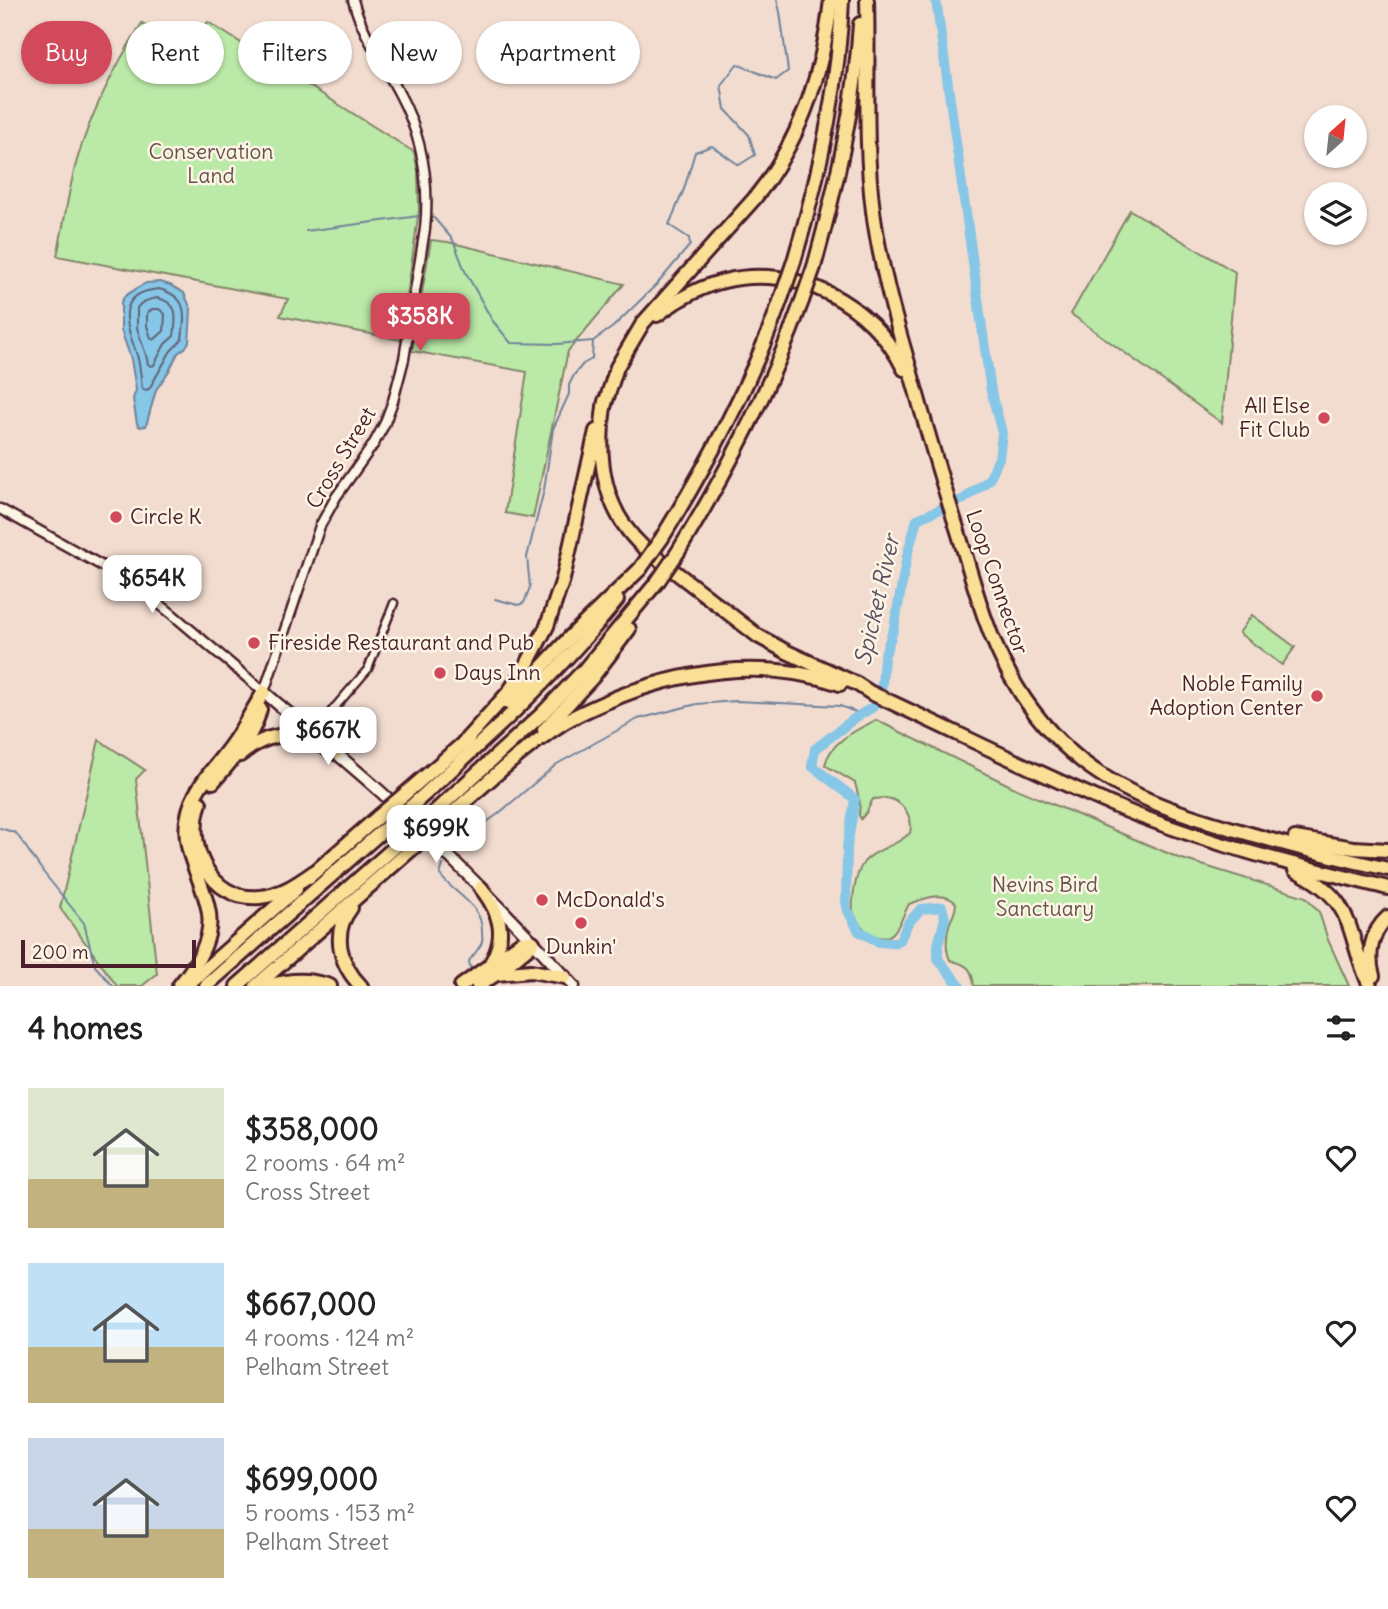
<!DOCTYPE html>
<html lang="en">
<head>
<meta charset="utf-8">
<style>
  :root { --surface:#fff; --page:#f2f2f2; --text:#222; --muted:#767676; --accent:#d1495b }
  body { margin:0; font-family:Delius,sans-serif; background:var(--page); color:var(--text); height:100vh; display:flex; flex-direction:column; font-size:26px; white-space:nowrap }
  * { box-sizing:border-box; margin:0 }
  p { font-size:23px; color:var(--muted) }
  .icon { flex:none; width:38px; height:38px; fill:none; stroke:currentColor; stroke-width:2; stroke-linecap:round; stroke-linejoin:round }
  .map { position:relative; height:986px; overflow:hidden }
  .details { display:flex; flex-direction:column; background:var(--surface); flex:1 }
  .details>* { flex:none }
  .hud { position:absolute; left:21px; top:21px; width:700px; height:63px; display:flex; gap:14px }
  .needle { width:46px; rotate:27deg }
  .buttons { position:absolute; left:1304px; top:105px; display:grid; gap:14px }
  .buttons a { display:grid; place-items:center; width:63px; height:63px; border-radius:50%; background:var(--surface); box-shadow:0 2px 5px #0004; font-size:35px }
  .scale { position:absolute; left:21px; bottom:18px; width:175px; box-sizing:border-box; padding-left:7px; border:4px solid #4a1f2b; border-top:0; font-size:19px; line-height:24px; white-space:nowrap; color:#4a1f2b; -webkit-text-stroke:5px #fcf5e5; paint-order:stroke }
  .price { position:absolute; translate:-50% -60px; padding:0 16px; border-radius:14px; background:#fff; color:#222; font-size:23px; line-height:46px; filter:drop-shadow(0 2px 4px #0008) }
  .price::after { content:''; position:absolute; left:50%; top:42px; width:21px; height:16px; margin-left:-10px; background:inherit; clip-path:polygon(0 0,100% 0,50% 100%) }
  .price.active { background:var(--accent); color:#fff }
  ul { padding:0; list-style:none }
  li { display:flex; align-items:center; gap:21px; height:175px; padding:0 28px }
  li span { display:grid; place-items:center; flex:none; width:196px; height:140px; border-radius:0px; color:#555 }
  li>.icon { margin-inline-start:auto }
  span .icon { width:84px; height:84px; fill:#fffc; stroke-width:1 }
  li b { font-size:30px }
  h2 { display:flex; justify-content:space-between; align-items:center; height:84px; padding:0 28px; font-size:30px }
  .chip { padding:0 24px; border-radius:32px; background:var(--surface); box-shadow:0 2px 5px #0004; font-size:24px; line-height:63px }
  .chip.active { background:var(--accent); color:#fff }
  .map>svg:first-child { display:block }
  .green { fill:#bbe9a7; stroke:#828469; stroke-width:2 }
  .water { fill:#86c6e6; stroke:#6e839b; stroke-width:2 }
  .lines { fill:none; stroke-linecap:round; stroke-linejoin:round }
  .shore { stroke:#626276; stroke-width:2 }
  .stream { stroke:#6e839b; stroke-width:2 }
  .river { stroke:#86c6e6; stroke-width:10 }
  .minor-casing { stroke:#4a1f2b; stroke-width:11 }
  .tertiary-casing { stroke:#4a1f2b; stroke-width:13 }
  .secondary-casing { stroke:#4a1f2b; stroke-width:15 }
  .motorway-casing { stroke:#4a1f2b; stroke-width:18 }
  .minor { stroke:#fcf5e5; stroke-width:6 }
  .tertiary { stroke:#fcf5e5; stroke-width:8 }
  .secondary { stroke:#fcf5e5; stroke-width:10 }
  .motorway { stroke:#fadf96; stroke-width:12 }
  .motorway-bridge-casing { stroke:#4a1f2b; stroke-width:18; stroke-linecap:butt }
  .motorway-bridge { stroke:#fadf96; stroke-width:12 }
  .poi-dot { fill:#d1495b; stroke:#fcf5e5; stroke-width:2.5 }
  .labels { text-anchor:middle; stroke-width:5; stroke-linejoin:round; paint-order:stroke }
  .park-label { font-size:21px; fill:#66524a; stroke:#fcf5e5 }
  .poi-label { font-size:21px; fill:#4a1f2b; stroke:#fcf5e5; text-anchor:start }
  .street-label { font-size:21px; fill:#4a1f2b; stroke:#fcf5e5 }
  .water-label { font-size:23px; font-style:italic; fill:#5c5163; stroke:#fcf5e5 }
</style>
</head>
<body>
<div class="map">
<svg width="1388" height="986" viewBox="0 0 1388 986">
  <rect width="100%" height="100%" fill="#f2dcd0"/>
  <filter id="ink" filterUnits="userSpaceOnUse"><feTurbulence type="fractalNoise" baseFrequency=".0143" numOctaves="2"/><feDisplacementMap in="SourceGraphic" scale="14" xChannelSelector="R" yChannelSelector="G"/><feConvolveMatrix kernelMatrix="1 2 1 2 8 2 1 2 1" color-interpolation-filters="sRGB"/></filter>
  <g filter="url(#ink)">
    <!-- green -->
    <g class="green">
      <path d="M208,22L414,152L418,171L419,210L401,340L280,316L288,299L57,256C64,225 68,191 77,160C91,112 115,66 142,23L183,49Z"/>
      <path d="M1130,210L1235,272L1222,423L1071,314Z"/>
      <path d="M431,240L448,242L624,284L568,351L533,518L505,513L527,372L412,351Z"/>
      <path d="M1252,615L1295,647L1282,665L1239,633Z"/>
      <path d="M876,720L1017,789L1179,858L1306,897L1319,912L1328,940L1349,986H974C972,967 967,965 950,960C945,949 946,937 949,925C952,917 956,912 956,903C943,890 925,899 909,904C904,913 900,926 893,933C880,946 858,927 854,915C850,902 856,872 864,862C874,851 885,849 897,842C902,840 906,836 910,833C914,817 902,799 885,798C881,798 877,799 873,799L866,813L861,819L859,815L860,802L855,783L825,765C830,741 857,730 876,720Z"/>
      <path d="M99,740L145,770L136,779L157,974L142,986H117L60,908Z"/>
    </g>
    <!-- water -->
    <path class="water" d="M160,282L170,285L184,293L191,309L190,328L189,342L185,348L178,353L169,371L156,390L146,426L140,427L137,424L133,399L136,390L131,359L121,330V302L125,296L134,290L146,283Z"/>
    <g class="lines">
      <!-- shore -->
      <g class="shore">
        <path d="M159,289C189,297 185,314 182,339C179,344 174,347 170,352C163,365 156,377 149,389L145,390L142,388C141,377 140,365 137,355C126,325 114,293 159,289Z"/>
        <path d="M158,298C180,304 176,317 174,336L165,344L154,365L151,366L148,364L146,355L137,328V308C141,301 150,299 158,298Z"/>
        <path d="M153,309H159L165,314L164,331L154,340L151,338L147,326V313Z"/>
      </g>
      <!-- stream -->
      <g class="stream">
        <path d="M434,218L453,240L465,271L492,320L511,343L557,344L593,341L613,327L658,283L690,245L689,238L669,225L684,189L695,152L712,146L739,165L755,155L749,135L725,109L721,85L737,64L776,80L788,71L780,12L777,0"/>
        <path d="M306,231L419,216"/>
        <path d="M495,599L518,605L524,603L530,587L527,557L544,490L553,429L569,394V385L574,375L583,364L592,359L593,341"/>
        <path d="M0,828L16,833L44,873L84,923L95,966L113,986"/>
        <path d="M457,851L473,832L498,814L557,764L638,719L697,704L736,701L840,706L861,714"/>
        <path d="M443,865L440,875C454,894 482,904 482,931C482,935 483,939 482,942C480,948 473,955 469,961L470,968"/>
      </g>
      <!-- river -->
      <path class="river" d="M936,0L991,391L1002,433L999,458L989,480L964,499L917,519L907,556L894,628L884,657L882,685L873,707L855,718L815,749L812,766L855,799L847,847L846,907L859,931L879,942L893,943L900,940L908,923L921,909L942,907L945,918L938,945V959L960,986"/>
      <!-- minor casing -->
      <g class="minor-casing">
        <path id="minor" d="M309,731L317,728L368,669L394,603"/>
      </g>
      <!-- tertiary casing -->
      <g class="tertiary-casing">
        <path id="tertiary" d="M0,509L133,583L172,614L264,692L320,526L336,497L373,445L384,425L393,401L404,359L425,229C430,181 422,136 399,93C383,62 362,34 353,0"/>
      </g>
      <!-- secondary casing -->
      <g class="secondary-casing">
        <path id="secondary" d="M264,692C303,726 343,758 382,793C449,854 513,919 574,986"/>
      </g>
      <!-- motorway casing -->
      <g class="motorway-casing">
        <g id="motorway">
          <path d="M867,0C869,71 864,140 873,211C880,264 894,315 909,366C924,420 939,472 956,525C972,575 984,629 1010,675C1028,708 1053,738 1083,762C1132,800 1191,817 1250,834C1295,847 1342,859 1388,869"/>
          <path d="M794,261C819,177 839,88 842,0"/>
          <path d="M814,267C836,187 855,106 860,24"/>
          <path d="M657,315C677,300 698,287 724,281C796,263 872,303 904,369"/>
          <path d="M605,401C596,454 602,509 643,547L758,636L787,652L857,684L871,693C959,733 1047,779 1137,815C1219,847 1303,867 1388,888"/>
          <path d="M604,407L617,367L643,323L754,199C800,142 823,73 831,0"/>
          <path d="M662,538C709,461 752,382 782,296"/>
          <path d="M678,552C727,472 770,390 802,301"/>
          <path d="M508,703L571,636L640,569"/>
          <path d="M544,730L592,678L629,629"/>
          <path d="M463,743L508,693L525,668L547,626L563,579L596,431"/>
          <path d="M240,755C274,727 300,732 335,753"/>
          <path d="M213,782C231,761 254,737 260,709"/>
          <path d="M406,793L468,739"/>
          <path d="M416,802C487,738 557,675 617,600"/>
          <path d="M200,803C185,844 209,902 260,897C281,895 297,884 314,872"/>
          <path d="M430,816L542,714L584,670L658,581"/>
          <path d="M439,825C479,790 518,752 563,723C576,715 592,708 606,702C679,670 763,658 840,684"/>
          <path d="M1295,838L1354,848L1388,850"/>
          <path d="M1295,870C1358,901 1345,932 1370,986"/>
          <path d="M309,877L379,816"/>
          <path d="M481,888C502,915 508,939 487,969"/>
          <path d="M351,908C331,933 340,965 361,986"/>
          <path d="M496,974L531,971L565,977"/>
          <path d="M1373,976C1367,955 1371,932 1388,917"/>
          <path d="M179,986C197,964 215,937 208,908C205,893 198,878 193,863C187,847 184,832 188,815C194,785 220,763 236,738C246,723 254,707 264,692"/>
          <path d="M186,986L296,889"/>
          <path d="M206,986L389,825"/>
          <path d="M237,986L404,839"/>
          <path d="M256,986L414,847"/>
          <path d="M269,986C291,979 309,979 330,986"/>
          <path d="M461,986L522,942H533"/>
          <path d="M478,986L496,974L531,945"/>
        </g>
      </g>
      <!-- minor -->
      <use href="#minor" class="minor"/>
      <!-- tertiary -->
      <use href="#tertiary" class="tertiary"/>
      <!-- secondary -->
      <use href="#secondary" class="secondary"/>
      <!-- motorway -->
      <use href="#motorway" class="motorway"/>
      <!-- motorway-bridge casing -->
      <g class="motorway-bridge-casing">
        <g id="motorway-bridge">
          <path d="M782,296L794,261"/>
          <path d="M802,301L814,267"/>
          <path d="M640,569L662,538"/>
          <path d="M658,581L678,552"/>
          <path d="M379,816L406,793"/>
          <path d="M389,825L416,802"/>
          <path d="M404,839L430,816"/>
          <path d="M414,847L439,825"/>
        </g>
      </g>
      <!-- motorway-bridge -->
      <use href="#motorway-bridge" class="motorway-bridge"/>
    </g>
  </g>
  <!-- markers -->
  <g class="poi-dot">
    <circle cx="1324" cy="418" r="7"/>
    <circle cx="116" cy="517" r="7"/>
    <circle cx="254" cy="643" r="7"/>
    <circle cx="440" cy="673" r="7"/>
    <circle cx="1317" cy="696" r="7"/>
    <circle cx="542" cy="900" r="7"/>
    <circle cx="581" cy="923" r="7"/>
  </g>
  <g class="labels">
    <!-- park labels -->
    <g class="park-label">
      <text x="211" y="159">Conservation<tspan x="211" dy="24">Land</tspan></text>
      <text x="1045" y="892">Nevins Bird<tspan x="1045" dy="24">Sanctuary</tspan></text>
    </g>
    <!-- poi labels -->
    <g class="poi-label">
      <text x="1310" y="413" text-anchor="end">All Else<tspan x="1310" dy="24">Fit Club</tspan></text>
      <text x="130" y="524">Circle K</text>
      <text x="268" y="650">Fireside Restaurant and Pub</text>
      <text x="454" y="680">Days Inn</text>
      <text x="1303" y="691" text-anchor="end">Noble Family<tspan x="1303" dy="24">Adoption Center</tspan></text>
      <text x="556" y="907">McDonald's</text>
      <text x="581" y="954" text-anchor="middle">Dunkin'</text>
    </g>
    <!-- street labels -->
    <g class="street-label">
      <text transform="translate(341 458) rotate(-59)" y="7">Cross Street</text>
      <text transform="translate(997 582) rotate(71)" y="7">Loop Connector</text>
    </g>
    <!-- water labels -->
    <g class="water-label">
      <text transform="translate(877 600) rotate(-77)" y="8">Spicket River</text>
    </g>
  </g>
</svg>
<div class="buttons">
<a><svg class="needle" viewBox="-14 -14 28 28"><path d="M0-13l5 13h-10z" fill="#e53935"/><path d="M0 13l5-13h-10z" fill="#767676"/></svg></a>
<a><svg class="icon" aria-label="layers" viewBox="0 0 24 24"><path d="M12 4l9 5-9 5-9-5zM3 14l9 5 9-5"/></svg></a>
</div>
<div class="scale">200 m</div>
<b class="price active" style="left:420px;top:353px">$358K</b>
<b class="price" style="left:152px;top:615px">$654K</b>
<b class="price" style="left:328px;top:767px">$667K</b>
<b class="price" style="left:436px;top:865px">$699K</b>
<div class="hud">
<a class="chip active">Buy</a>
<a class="chip">Rent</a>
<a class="chip">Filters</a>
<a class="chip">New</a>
<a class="chip">Apartment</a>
</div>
</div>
<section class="details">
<h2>4 homes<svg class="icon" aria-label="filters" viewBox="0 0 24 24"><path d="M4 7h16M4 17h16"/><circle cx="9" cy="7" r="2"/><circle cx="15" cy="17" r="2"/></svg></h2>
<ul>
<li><span style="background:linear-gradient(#dfe7d0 65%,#c2b280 0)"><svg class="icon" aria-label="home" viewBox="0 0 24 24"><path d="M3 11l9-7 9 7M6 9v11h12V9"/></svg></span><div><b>$358,000</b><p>2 rooms · 64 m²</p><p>Cross Street</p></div><svg class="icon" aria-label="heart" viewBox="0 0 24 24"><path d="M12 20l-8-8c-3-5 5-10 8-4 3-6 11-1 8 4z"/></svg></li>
<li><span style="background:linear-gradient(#bfe0f5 60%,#c2b280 0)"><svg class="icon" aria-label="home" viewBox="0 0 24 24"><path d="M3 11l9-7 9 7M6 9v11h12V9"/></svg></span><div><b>$667,000</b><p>4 rooms · 124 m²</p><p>Pelham Street</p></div><svg class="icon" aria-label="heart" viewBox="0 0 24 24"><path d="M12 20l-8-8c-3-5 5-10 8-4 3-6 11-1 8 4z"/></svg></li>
<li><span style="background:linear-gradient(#c9d6e8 65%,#c2b280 0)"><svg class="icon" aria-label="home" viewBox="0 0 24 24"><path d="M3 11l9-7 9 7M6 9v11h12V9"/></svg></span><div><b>$699,000</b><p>5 rooms · 153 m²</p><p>Pelham Street</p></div><svg class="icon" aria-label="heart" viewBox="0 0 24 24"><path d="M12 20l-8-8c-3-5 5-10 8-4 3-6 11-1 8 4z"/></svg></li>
</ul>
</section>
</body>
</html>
